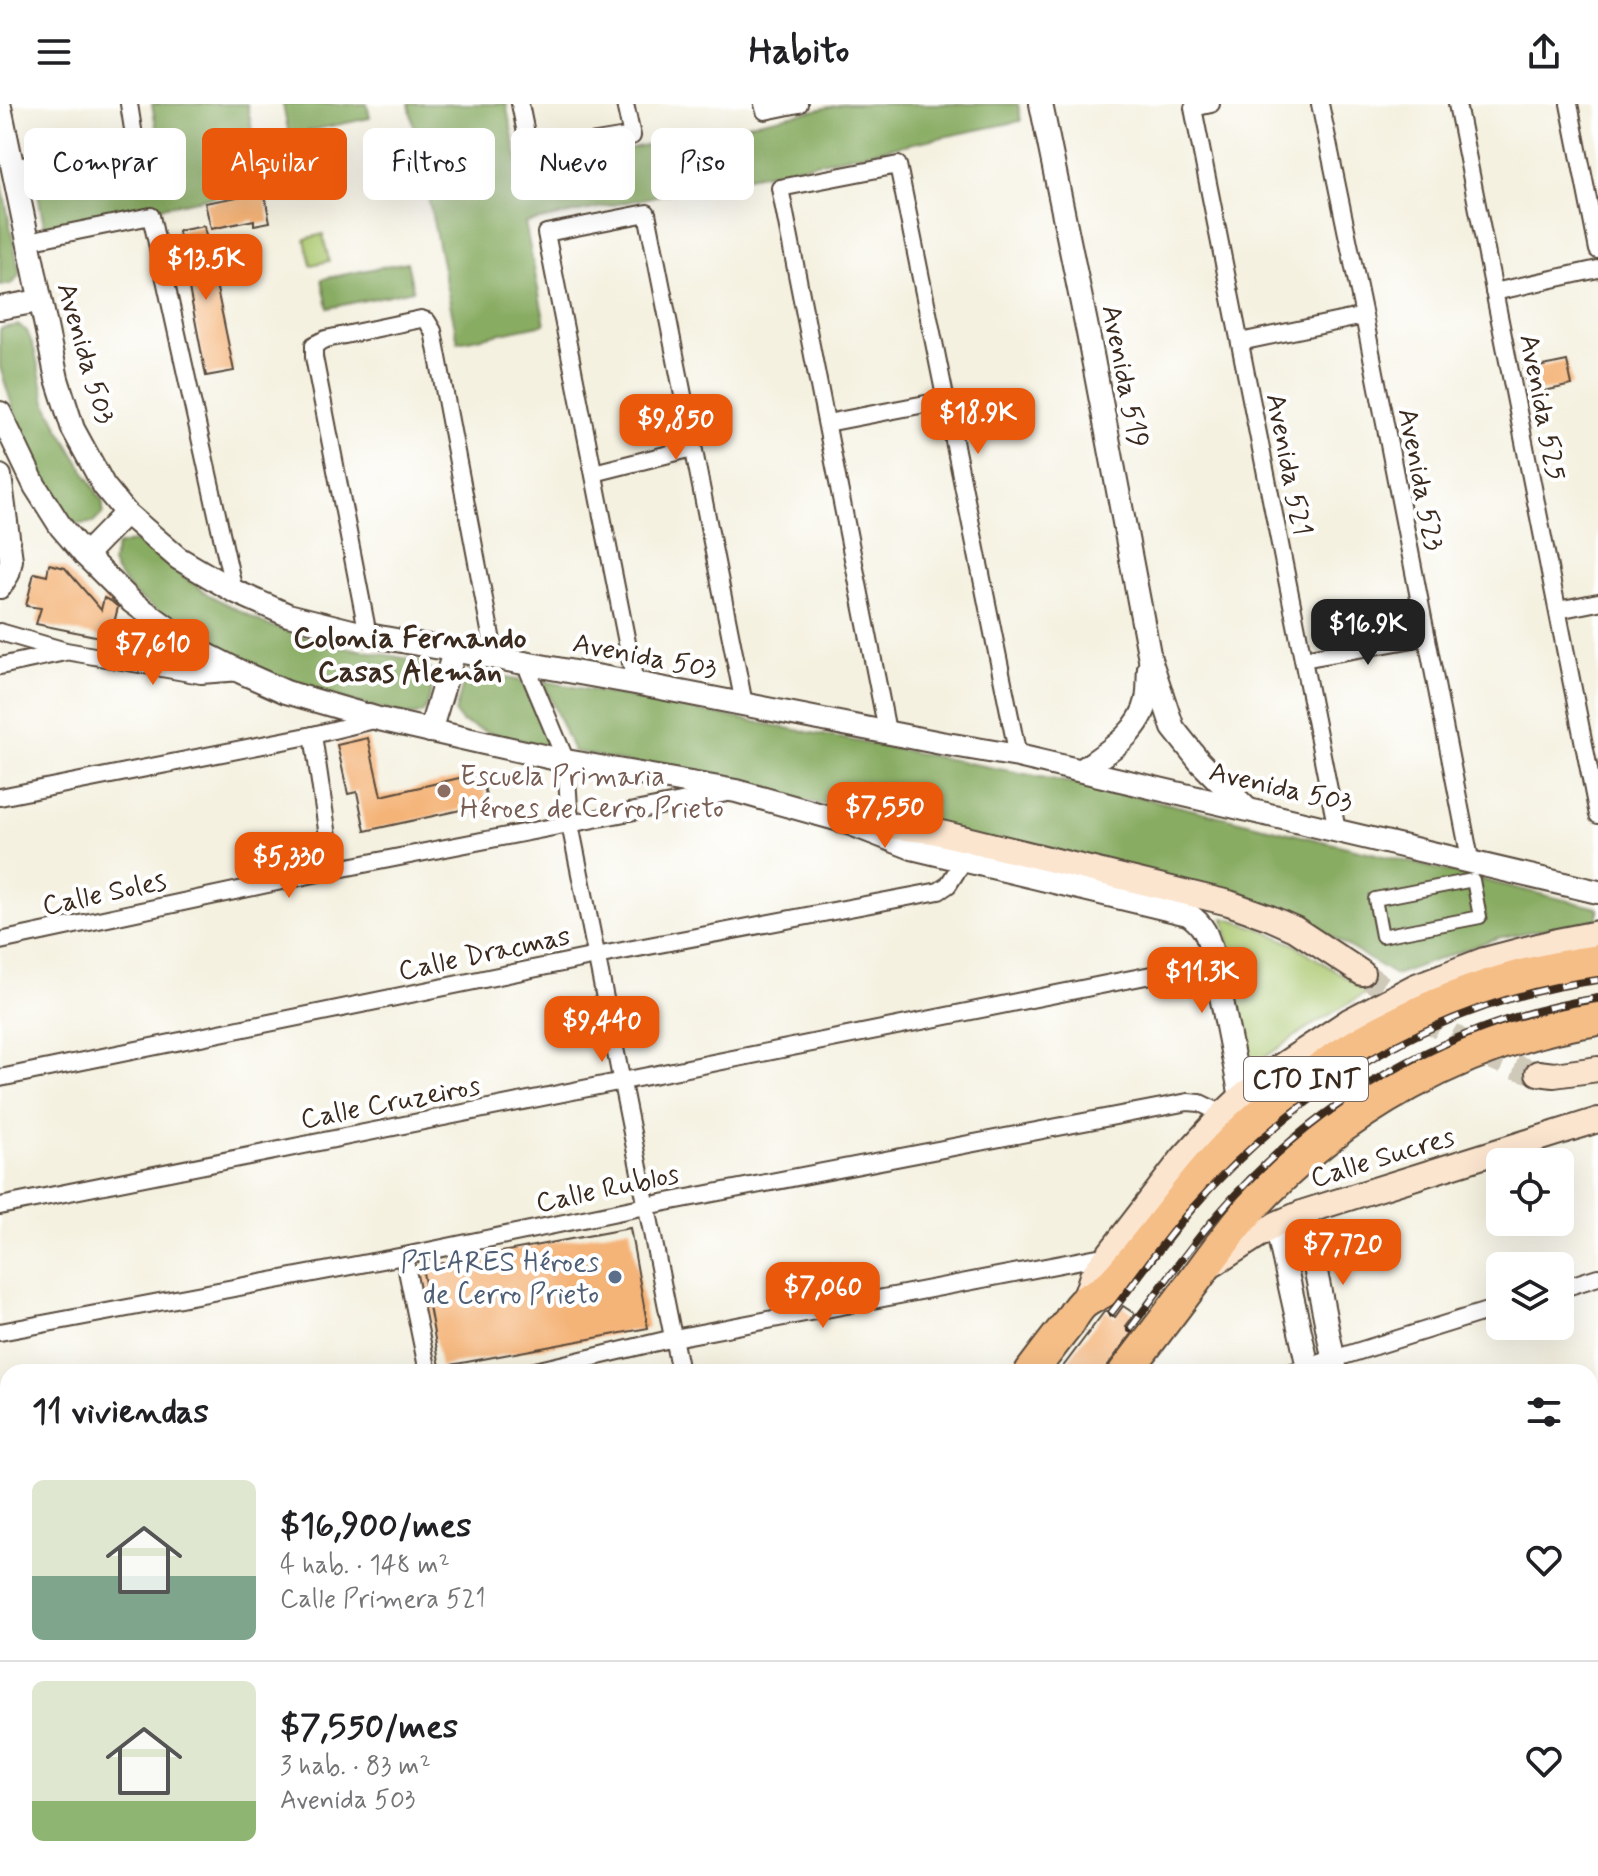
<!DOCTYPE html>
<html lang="es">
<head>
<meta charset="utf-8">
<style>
  :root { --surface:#fff; --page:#f6f6f6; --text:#202124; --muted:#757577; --line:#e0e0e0; --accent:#ea580c }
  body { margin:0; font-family:Mynerve,sans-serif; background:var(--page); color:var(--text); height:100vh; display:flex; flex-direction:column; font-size:30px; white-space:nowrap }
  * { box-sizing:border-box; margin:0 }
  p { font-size:26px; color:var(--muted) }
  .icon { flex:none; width:44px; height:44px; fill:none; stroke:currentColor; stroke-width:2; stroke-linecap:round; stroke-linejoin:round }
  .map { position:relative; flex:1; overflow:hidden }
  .sheet { position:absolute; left:0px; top:1260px; width:1598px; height:512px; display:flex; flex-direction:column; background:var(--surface); border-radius:24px 24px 0 0; box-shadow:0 8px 32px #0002 }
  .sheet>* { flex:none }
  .top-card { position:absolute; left:24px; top:24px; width:800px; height:72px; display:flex; gap:16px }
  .controls { position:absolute; left:1486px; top:1044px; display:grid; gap:16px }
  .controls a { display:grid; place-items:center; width:88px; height:88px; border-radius:12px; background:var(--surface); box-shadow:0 8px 32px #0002; font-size:40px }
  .price { position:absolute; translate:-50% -68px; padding:0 18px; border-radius:16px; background:var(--accent); color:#fff; font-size:26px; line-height:52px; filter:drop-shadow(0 2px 4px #0008) }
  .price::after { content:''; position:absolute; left:50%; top:48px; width:24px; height:18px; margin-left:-12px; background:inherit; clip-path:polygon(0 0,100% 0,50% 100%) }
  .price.active { background:#222; color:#fff }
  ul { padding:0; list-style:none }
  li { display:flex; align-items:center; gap:24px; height:200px; padding:0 32px }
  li+li { border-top:2px solid var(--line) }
  li span { display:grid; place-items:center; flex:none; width:224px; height:160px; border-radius:12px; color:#555 }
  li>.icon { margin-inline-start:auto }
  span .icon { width:96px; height:96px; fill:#fffc; stroke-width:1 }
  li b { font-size:34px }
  h2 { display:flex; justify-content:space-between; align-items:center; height:96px; padding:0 32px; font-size:34px }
  .tag { padding:0 28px; border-radius:12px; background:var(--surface); box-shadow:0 8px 32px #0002; font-size:28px; line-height:72px }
  .tag.active { background:var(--accent); color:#fff }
  header { display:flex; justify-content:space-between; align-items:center; height:104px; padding:0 32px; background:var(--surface); font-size:36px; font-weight:700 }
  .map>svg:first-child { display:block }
  .green { fill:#abc86f; stroke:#737946; stroke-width:2 }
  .forest { fill:#88ac62; stroke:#626b40; stroke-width:2 }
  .building { fill:#f4b377 }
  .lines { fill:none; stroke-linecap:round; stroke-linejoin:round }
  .secondary-tunnel { stroke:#cfc9b9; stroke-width:24; stroke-dasharray:24 12; stroke-linecap:butt }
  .pedestrian-casing { stroke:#57483b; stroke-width:16 }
  .minor-casing { stroke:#57483b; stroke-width:20 }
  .tertiary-casing { stroke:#57483b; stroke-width:26 }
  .secondary-casing { stroke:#57483b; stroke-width:28 }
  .motorway-casing { stroke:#57483b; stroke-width:36 }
  .pedestrian { stroke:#fff; stroke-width:12 }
  .minor { stroke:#fff; stroke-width:16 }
  .tertiary { stroke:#fff; stroke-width:22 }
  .secondary { stroke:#fbe5cf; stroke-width:24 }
  .motorway { stroke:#f6be87; stroke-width:32 }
  .rail-casing { stroke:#3b2a1e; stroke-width:8 }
  .rail { stroke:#fff; stroke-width:5; stroke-dasharray:15; stroke-linecap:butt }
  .education-dot { fill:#8d6e63; stroke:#fff; stroke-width:3 }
  .service-dot { fill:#5c6f8a; stroke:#fff; stroke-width:3 }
  .labels { text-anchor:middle; stroke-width:8; stroke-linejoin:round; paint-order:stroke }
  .shield { fill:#fff; stroke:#766a62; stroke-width:2 }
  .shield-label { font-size:26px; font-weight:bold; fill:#3b2a1e }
  .street-label { font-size:28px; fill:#3b2a1e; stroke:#fff }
  .education-label { font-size:28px; fill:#785e54; stroke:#fff; text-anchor:start }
  .service-label { font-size:28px; fill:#4e5e75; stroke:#fff; text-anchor:end }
  .neighbourhood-label { font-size:30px; font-weight:bold; fill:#3b2a1e; stroke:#fff }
</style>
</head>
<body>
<header><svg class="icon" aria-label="menu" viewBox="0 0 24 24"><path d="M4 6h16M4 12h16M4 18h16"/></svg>Habito<svg class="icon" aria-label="share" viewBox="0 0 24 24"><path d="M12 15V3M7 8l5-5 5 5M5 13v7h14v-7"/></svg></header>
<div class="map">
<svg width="1598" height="1772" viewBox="0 0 1598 1772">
  <rect width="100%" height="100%" fill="#fff"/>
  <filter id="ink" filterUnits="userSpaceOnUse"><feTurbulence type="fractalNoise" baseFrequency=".0125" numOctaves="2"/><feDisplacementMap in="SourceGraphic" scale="16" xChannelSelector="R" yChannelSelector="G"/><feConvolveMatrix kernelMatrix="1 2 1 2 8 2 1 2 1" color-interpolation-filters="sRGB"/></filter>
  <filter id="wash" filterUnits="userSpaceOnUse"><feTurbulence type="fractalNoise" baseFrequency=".006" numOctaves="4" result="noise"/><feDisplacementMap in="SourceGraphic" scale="32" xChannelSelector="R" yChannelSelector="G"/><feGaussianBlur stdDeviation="1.8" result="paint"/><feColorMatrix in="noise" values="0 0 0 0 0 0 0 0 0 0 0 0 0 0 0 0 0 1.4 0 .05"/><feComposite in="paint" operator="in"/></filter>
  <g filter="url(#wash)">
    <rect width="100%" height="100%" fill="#f4f1e0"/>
    <!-- green -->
    <g class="green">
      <path d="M323,130L329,157L311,161L305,135Z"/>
      <path d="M1224,814L1258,824L1295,841L1368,888L1309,923L1252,962Z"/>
    </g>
    <!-- forest -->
    <g class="forest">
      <path d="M152,0H247L263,83L45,126L35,75L161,50Z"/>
      <path d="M287,0H367L370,14L289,31L283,1Z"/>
      <path d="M409,0H506L520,67L844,0H1018L1021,17L525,119L545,220L458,238Z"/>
      <path d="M0,70L20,171L12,180L0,182Z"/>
      <path d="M407,158L413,186L328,204L322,175Z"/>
      <path d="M18,221L27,227L34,244L46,298L59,324L103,399V409L93,419L76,420L65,409L42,373L20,326L0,263V226L2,224Z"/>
      <path d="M134,437L142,440L163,458L209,491L267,521L327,540L420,557C426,561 432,566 433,573C434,579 428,602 424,607C419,613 411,611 404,611L310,586L252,563L205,540L134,490L116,468L112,459L117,442Z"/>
      <path d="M470,566L521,577L555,644L487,628L462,618L455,609L464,576Z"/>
      <path d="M543,577L1124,689L1598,804V815L1497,834L1395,871L1301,814L1235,791L1074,754L573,647Z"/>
    </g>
    <g id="blocks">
      <!-- building -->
      <g class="building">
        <path d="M264,88L270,118L254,121V116L211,125L205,99Z"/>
        <path d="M204,122L234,267L206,272L178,127Z"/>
        <path d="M1567,257L1572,281L1530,290L1524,266Z"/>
        <path d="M49,460L65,464L101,506L104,494L111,497L118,503L110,535L36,520L41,504L26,502L34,469L47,472Z"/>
        <path d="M368,634L381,692L481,669L488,700L365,727L357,688L348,690L337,641Z"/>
        <path d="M630,1124L648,1224L440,1263L422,1163Z"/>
        <path d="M1123,1202L1135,1210L1126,1222L1133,1227L1103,1268H1059L1104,1208L1107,1207L1115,1213Z"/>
      </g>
    </g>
  </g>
  <g filter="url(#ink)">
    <use href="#blocks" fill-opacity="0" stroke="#57483b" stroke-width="2"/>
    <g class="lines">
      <!-- secondary-tunnel -->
      <path class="secondary-tunnel" d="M1362,869C1414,904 1476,957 1538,969"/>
      <!-- pedestrian casing -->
      <g class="pedestrian-casing">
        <path id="pedestrian" d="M1473,776L1480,813L1382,832L1375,795Z"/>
      </g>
      <!-- minor casing -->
      <g class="minor-casing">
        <g id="minor">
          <path d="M520,0L530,49L632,32L625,0"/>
          <path d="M763,0L765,7L799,0"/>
          <path d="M1211,0L1193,4L1337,726"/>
          <path d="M1320,0L1364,212L1471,760"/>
          <path d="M1457,0L1598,711"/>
          <path d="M1569,0L1598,146"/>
          <path d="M13,64L135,38L129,0"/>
          <path d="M28,137L151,112L234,487"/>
          <path d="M1494,188L1598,165"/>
          <path d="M1240,238L1364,212"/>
          <path d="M827,319L946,296"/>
          <path d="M594,369L693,344"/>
          <path d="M1558,506L1598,498"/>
          <path d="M0,528L66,547L201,571L241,568"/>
          <path d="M368,531L314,253V241L326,235L421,215L427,217L433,227L495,553"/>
          <path d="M1303,555L1425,533"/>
          <path d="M525,559L566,657L570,720L680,1268"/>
          <path d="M0,562L65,548"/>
          <path d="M635,579L546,129L647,109L744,600"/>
          <path d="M887,627L780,84L898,61L1018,652"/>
          <path d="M313,631L333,766"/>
          <path d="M0,693L313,631L378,615"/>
          <path d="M0,837L333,766L727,689"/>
          <path d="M0,974L596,852L939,787L948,781L964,756"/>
          <path d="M0,1102L1186,864L1214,856"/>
          <path d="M404,1152L428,1268"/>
          <path d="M1560,1185L1598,1173"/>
          <path d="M0,1228L404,1152L646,1102L1188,998L1200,999L1223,1010"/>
          <path d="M531,1268L674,1234L1108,1151"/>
          <path d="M1292,1268L1500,1203"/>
          <path d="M0,1303L8,1347"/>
          <path d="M1590,1336L1598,1333"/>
          <path d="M0,1366L8,1364"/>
          <path d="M1590,1495L1598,1493"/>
          <path d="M0,1510L8,1508"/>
          <path d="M0,1636L8,1634"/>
          <path d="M1590,1656L1598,1653"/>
          <path d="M93,1764L95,1772"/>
          <path d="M535,1764L537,1772"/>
          <path d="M1087,1764L1089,1772"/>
          <path d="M0,1768L20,1764"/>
          <path d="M1243,1772L1267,1764"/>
        </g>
      </g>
      <!-- tertiary casing -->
      <g class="tertiary-casing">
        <g id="tertiary">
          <path d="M1041,0L1088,229L1150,555L1173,624L1200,658L1246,704"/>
          <path d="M0,3L57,275L73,325L104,382L126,409L178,454L234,487L288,511L368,531L635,579L941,639L1018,652L1598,788"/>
          <path d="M0,204L39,197"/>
          <path d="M0,309L35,382L61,423L85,451L132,498L200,547L241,568L286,588L379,615L484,639L566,657L736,687L843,717L912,744L1188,810C1207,823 1208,835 1214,856L1241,993"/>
          <path d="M0,372L11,456L8,470L0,483"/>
          <path d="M85,451L126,409"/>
          <path d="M430,627L455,545"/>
          <path d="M1082,666C1107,648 1140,629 1147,596C1149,586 1148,575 1149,564"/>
          <path d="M1304,1108L1336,1268"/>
          <path d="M1276,1120L1309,1268"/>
          <path d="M1407,1764L1408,1772"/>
          <path d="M1432,1764L1434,1772"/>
        </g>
      </g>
      <!-- secondary casing -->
      <g class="secondary-casing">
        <g id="secondary">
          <path d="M843,717L933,727L1229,799L1268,813L1295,825L1362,869"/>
          <path d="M1538,969L1554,971L1598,965"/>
          <path d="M1214,1160L1276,1120L1304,1108L1598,1016"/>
          <path d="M1083,1200L1092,1172L1182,1055L1223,1010L1241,993L1278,964L1349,917L1416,882L1484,856L1557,837L1598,829"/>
          <path d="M632,1772L638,1764"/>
          <path d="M767,1772L773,1764"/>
        </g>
      </g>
      <!-- motorway casing -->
      <g class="motorway-casing">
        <g id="motorway">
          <path d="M1031,1268C1043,1252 1055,1236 1068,1220C1072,1213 1077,1205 1082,1200C1091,1192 1104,1189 1112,1180C1155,1134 1189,1080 1233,1036C1331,940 1462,875 1598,857"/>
          <path d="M1125,1268C1149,1237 1172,1207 1195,1176C1213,1151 1231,1126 1251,1104C1339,1007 1469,934 1598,915"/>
          <path d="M660,1772L666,1764"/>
          <path d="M731,1772L737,1764"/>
        </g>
      </g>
      <!-- pedestrian -->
      <use href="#pedestrian" class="pedestrian"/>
      <!-- minor -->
      <use href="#minor" class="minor"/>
      <!-- tertiary -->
      <use href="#tertiary" class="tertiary"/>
      <!-- secondary -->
      <use href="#secondary" class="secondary"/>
      <!-- motorway -->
      <use href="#motorway" class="motorway"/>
      <!-- rail casing -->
      <g class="rail-casing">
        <g id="rail">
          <path d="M1111,1209C1137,1176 1161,1140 1189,1108C1294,987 1437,897 1598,876"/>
          <path d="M1130,1225C1159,1186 1187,1146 1219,1109C1316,996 1450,917 1598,894"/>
          <path d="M687,1772L693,1764"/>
          <path d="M705,1772L712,1764"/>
        </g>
      </g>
      <!-- rail -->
      <use href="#rail" class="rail"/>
    </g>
  </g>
  <!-- markers -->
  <circle class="education-dot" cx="444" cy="687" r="8"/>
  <circle class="service-dot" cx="615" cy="1173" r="8"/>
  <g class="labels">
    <!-- shield labels -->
    <rect class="shield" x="1244" y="953" width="124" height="44" rx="6"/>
    <g class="shield-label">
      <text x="1306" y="984">CTO INT</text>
    </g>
    <!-- street labels -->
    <g class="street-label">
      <text transform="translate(87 249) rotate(74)" y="10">Avenida 503</text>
      <text transform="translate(1126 272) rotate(79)" y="10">Avenida 519</text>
      <text transform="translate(1544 303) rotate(79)" y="10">Avenida 525</text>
      <text transform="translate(1290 360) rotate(79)" y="10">Avenida 521</text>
      <text transform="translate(1422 375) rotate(79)" y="10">Avenida 523</text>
      <text transform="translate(645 551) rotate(11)" y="10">Avenida 503</text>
      <text transform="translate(1281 682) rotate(13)" y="10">Avenida 503</text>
      <text transform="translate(104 788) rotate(-12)" y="10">Calle Soles</text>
      <text transform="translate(484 848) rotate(-12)" y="10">Calle Dracmas</text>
      <text transform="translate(390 997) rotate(-11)" y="10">Calle Cruzeiros</text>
      <text transform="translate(1382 1052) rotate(-17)" y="10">Calle Sucres</text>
      <text transform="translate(607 1083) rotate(-12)" y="10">Calle Rublos</text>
    </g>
    <!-- education labels -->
    <g class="education-label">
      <text x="460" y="681">Escuela Primaria<tspan x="460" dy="32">Héroes de Cerro Prieto</tspan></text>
    </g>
    <!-- service labels -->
    <g class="service-label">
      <text x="599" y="1167">PILARES Héroes<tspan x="599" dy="32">de Cerro Prieto</tspan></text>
    </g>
    <!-- neighbourhood labels -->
    <g class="neighbourhood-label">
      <text x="410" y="543">Colonia Fernando<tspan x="410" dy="34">Casas Alemán</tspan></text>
    </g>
  </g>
</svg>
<div class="controls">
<a><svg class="icon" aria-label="locate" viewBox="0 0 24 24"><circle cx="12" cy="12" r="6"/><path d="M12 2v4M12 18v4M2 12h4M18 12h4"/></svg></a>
<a><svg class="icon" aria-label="layers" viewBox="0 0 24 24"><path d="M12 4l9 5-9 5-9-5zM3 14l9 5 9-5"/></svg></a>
</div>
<b class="price" style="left:206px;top:198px">$13.5K</b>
<b class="price" style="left:978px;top:352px">$18.9K</b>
<b class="price" style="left:676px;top:358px">$9,850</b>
<b class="price active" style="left:1368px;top:563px">$16.9K</b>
<b class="price" style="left:153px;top:583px">$7,610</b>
<b class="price" style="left:885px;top:746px">$7,550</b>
<b class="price" style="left:289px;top:796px">$5,330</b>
<b class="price" style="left:1202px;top:911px">$11.3K</b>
<b class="price" style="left:602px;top:960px">$9,440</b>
<b class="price" style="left:1343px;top:1183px">$7,720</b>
<b class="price" style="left:823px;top:1226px">$7,060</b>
<div class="top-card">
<a class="tag">Comprar</a>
<a class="tag active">Alquilar</a>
<a class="tag">Filtros</a>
<a class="tag">Nuevo</a>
<a class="tag">Piso</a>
</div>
<section class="sheet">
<h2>11 viviendas<svg class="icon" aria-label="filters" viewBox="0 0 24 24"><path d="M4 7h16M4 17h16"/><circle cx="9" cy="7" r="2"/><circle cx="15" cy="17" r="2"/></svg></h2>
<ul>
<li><span style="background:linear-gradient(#dfe7d0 60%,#7fa58c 0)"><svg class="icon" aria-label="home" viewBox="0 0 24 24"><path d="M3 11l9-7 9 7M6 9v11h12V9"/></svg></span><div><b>$16,900/mes</b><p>4 hab. · 148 m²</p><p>Calle Primera 521</p></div><svg class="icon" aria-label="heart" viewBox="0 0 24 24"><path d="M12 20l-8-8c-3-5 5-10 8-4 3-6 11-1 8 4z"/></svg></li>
<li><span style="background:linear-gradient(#dfe7d0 75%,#8fb573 0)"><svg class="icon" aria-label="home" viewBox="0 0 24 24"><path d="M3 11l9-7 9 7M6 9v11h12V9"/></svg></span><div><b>$7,550/mes</b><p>3 hab. · 83 m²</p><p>Avenida 503</p></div><svg class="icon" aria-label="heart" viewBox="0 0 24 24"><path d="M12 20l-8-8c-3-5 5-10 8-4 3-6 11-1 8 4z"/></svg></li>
</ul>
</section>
</div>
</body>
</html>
